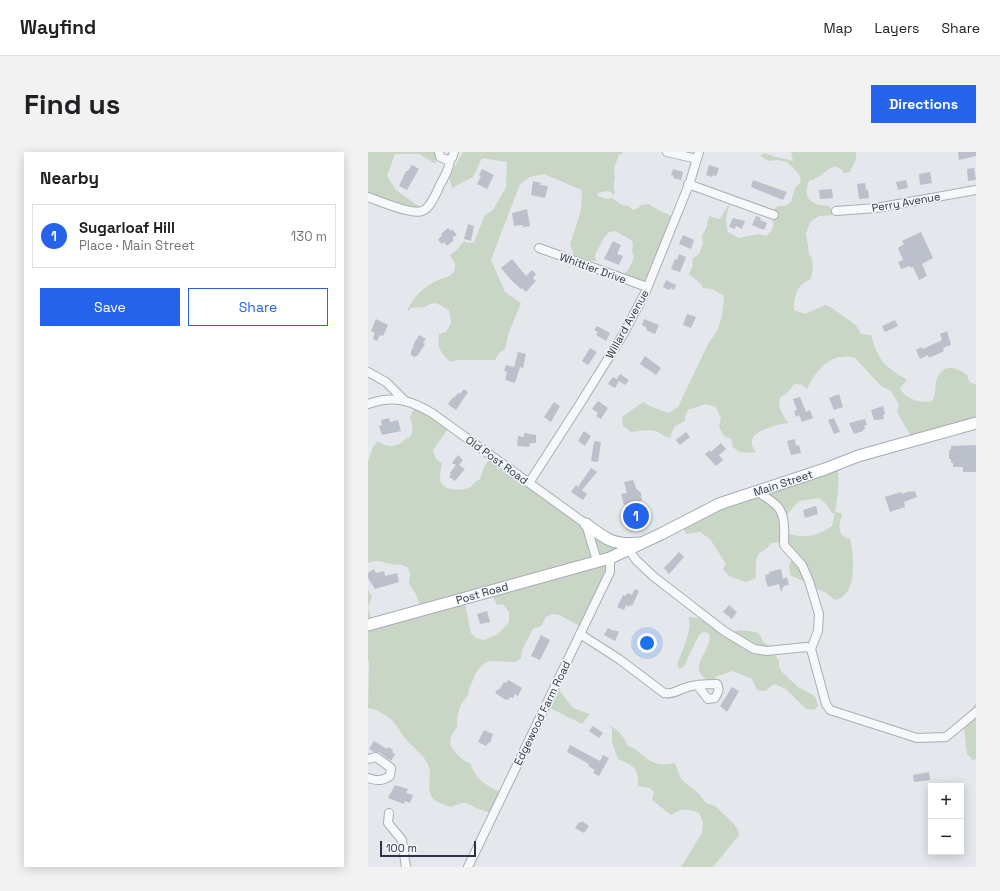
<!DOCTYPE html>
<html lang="en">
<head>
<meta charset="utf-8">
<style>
	:root { --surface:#fff; --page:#f2f2f2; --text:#202124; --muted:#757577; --line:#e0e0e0; --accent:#2563eb }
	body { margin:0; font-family:"Space Grotesk",sans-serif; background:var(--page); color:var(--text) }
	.controls { position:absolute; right:12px; bottom:12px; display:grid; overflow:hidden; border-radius:0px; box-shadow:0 2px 10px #0003 }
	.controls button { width:36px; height:36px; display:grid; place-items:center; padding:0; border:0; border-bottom:1px solid var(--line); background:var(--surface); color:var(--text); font:20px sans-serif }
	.scale { position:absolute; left:12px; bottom:10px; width:96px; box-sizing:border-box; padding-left:4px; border:2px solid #2b3445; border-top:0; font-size:11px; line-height:14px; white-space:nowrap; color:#2b3445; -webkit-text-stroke:3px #f4f6f9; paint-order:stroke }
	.you { position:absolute; left:279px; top:491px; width:14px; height:14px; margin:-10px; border:3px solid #fff; border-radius:50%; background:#1a73e8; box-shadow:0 0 0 6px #1a73e833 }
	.badge { display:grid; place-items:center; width:26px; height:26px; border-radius:50%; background:var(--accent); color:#fff; font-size:13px; font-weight:700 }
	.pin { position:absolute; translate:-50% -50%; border:2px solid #fff; box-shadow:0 1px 4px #0006 }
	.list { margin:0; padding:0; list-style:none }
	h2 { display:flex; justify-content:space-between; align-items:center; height:52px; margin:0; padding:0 16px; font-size:17px }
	h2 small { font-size:13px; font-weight:400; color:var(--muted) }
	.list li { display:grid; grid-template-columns:26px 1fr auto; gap:12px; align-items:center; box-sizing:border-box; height:64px; margin:0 8px 8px; padding:0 8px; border:1px solid var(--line); border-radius:0px }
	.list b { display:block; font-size:15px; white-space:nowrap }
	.list p { margin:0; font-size:13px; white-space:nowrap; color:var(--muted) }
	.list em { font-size:13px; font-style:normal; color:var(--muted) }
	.actions { display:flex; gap:8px; padding:12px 16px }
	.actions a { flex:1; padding:9px 0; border:1px solid var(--accent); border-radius:0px; text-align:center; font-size:14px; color:var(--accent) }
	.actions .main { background:var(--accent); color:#fff }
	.map { position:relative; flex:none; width:608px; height:715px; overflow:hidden; border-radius:0px }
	header { display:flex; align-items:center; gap:24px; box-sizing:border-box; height:56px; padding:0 20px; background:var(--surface); border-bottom:1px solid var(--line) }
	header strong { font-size:19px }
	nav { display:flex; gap:22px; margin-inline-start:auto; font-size:14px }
	.intro { display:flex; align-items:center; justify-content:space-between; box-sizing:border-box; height:96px; padding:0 24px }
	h1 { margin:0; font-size:28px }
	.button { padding:10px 18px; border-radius:0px; background:var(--accent); color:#fff; font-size:14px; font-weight:700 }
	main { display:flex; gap:24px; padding:0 24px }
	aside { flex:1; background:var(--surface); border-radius:0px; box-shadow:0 2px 10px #0003 }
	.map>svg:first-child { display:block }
	.green { fill:#c9d6c5; fill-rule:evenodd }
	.building { fill:#bbc0ca }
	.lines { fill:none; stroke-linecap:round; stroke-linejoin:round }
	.minor-casing { stroke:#a9aeb7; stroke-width:10 }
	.major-casing { stroke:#a3abb8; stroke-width:13 }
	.minor { stroke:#f7f8fa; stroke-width:8 }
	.major { stroke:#fff; stroke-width:11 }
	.labels { text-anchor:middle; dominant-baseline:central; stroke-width:3; stroke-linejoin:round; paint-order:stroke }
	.street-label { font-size:11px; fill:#2b3445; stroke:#f4f6f9 }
</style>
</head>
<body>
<header>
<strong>Wayfind</strong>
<nav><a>Map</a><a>Layers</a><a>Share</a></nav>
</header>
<div class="intro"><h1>Find us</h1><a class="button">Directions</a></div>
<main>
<aside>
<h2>Nearby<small></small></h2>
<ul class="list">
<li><span class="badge">1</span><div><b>Sugarloaf Hill</b><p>Place · Main Street</p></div><em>130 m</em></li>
</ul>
<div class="actions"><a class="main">Save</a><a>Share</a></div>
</aside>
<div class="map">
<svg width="608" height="715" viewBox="0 0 608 715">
	<rect width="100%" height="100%" fill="#e4e7ec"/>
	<path class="green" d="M0 0H67L68 12 51 2H27L19 24 28 38 56 58H47L0 43Z
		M95 0H256L251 3 246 16 247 28 246 29V39L248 40 246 41 245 44 243 40 238 39 230 41 229 44 238 47 244 46 254 53 261 54 265 58 270 56 273 53 280 52 292 59 306 65 279 134 264 128 260 123 256 122 260 118 266 106 264 99 265 92 263 88 247 79 241 80 236 86 227 102 228 109 214 108 209 111 202 93 213 58 214 38 176 22 162 25 152 32 123 108 137 140 153 151 141 180 137 197 131 201 127 208H89L82 210C72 199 69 197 71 182L78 180 83 171 81 158 68 151 62 152 57 155 43 156 39 160C44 145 56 135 70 128 75 126 83 125 86 119 87 117 87 115 87 112L82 103 89 98 96 89 100 91 106 90 117 63 125 58 138 35 139 10 114 6 105 25 84 36 81 24Z
		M423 0H488V7L482 20 476 21C466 7 459 20 450 25 447 27 444 28 441 29 434 48 444 53 461 54L466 60 464 63 451 64 442 70 438 81 441 102 444 107 445 116 443 127C427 134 427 143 426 158L437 162 457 153 462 155 488 173 493 182 503 183C511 211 516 213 539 228L532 236C537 247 553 252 564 249 569 242 566 235 569 227 575 211 589 215 600 224V227L603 231 608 232V271L545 288 529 260 531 253 523 239 513 234 487 206C483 205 479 204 474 205 458 206 445 223 439 237L434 233 427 232C423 235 422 239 418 241 417 243 415 243 413 245 407 252 416 265 420 271 411 272 385 278 384 289 383 293 386 297 388 301L371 300 365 295 363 287 356 284 351 275 353 266 348 255 338 252 320 258 317 264V269L306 275 302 286C297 285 294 282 290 280 282 277 271 279 263 280L255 274 254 265 275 250 284 255 301 261 310 255 341 190C353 178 355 160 356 144L344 137 335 136 333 132 321 122 325 113 324 107 331 102 335 92 334 83 338 77 341 64 352 67 364 47C359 59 356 68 360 80L371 86 390 82 398 84C406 78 406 74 405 65L393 58 406 57 410 54H417L423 50 427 36 433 30 431 22 419 10 410 8 401 9 392 4 396 1C406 5 415 6 425 9Z
		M49 252 82 274 65 298 68 307 74 311C73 316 72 322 72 327 74 340 95 339 103 335L107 330 112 327 116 315 124 303 240 387 271 391 243 411 214 475 191 463 184 462 178 465 173 474 165 477 154 498 153 506 148 510 121 509 115 512 109 519 101 537 100 543 92 554 89 566V575L83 584 82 593C88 601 92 608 102 611 107 627 119 634 134 641L124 661C118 659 112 658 108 656 96 649 96 650 83 655 77 653 68 651 64 645 58 637 64 624 61 615 57 603 44 595 37 586 31 579 28 570 20 565 13 560 8 557 0 556L1 511 0 508V438L4 444 0 456 4 470 53 456 48 442 41 432 42 422 40 416C32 411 30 414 22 412 13 410 9 407 0 411V310L5 295 10 289C20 297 29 295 38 287 40 285 42 285 43 283 46 277 44 271 42 265ZM122 438 129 453 135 452 141 460V470L130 482 116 488 108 486 103 481 96 446Z
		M469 313C472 332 470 341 467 360L473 361 474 363C471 373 468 384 482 387 486 403 490 444 467 448L457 440 443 435 435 429 422 423 421 413 426 404 415 390 403 391C400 396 398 397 393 400 386 405 388 418 388 426L378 430 361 424 355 417 358 412 342 387 332 380 318 382 313 370ZM451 346 458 352 465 362 467 361 464 374C447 386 432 387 413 379L414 368 431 349Z
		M320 465 331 466 347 475 364 480 372 478 388 480 392 483 396 491 403 494C403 500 407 504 411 508V515L415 521 430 535 445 543 448 547 450 554 446 558 438 557 418 537 406 532 397 539 389 538 384 527 365 519 349 524 344 530C312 516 350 495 340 481L335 480 331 483 316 514 311 517 309 512C313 500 326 476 320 465Z
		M188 534 205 556 222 562 214 572 178 554Z
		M608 551V607L605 608 599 602 596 575 605 555Z
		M239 573C250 576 255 584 260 594 272 597 276 608 287 611 294 613 301 612 307 611L313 627 331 642 338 651 347 654 365 671 370 678 371 683 345 715H313L334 681 335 670 331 661C318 656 315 656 303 663L284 648 286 640 282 636 270 634C271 615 266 614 250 607L244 590V576Z"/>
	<path class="building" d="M590 0H608V4L591 8Z
		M44 13 51 17 39 38 31 34 38 19H40Z
		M341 13 351 16 348 24 345 23 344 25 338 23Z
		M606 16 608 28 600 29 599 17Z
		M114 17 126 23 119 37 109 32 113 24 111 23Z
		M305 17 315 20 313 28 305 26 306 24 303 23Z
		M562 20 564 31 552 33 551 22Z
		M385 28 419 40 415 48 383 35Z
		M538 28 540 36 530 38 528 30Z
		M165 29 173 31 172 33 180 34 177 46 163 43Z
		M497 31 498 38H500L501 46 491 47 489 32Z
		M464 37 465 46 452 47 451 38Z
		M159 57 162 74 155 75V73L146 74 144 61Z
		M388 64 393 66 392 68 399 71 396 78 384 73Z
		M365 66 377 69 374 77 368 74 367 77 361 75Z
		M100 72 106 74 103 89 96 87Z
		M80 76 83 79 84 77 89 83 84 86 86 88 79 94 76 90 74 92 70 88 74 83 73 82Z
		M553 80 565 106 554 112 559 124 551 128 545 115 543 116 542 114 533 117 530 110 535 108 530 96 536 92 534 89Z
		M315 83 326 88 323 97 311 92Z
		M245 89 253 93 249 102 255 104 251 113 236 107Z
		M311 102 318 105 312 120 303 117 307 107 309 108Z
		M144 107 158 124 164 118 168 122 165 126 168 129 158 140 154 136 153 137 143 128 133 116Z
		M298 128 308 133 306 138 302 136 301 138 295 135Z
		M319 162 328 165 323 176 315 173Z
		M8 167 20 173 15 184 12 183 9 189 5 187 7 181 3 179Z
		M276 167 291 173 287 182 278 178 279 176 274 173Z
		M527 168 530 174 517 180 514 174Z
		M229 174 242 181 238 189 228 183 230 180 226 178Z
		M579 179 583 193 575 196 576 199 561 206 560 203 552 207 548 198 554 195 555 197 574 188 572 182Z
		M51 183 58 187 55 191 57 192 50 203 46 205 43 203V199L46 194 45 193Z
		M222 196 229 200 220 213 214 209Z
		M150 200 158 202 155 216 152 215 147 231 137 228 139 220 136 219 138 213 146 215Z
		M277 204 293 216 288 223 272 212Z
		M252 222 261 228 257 233 251 229 247 236 240 232 245 225 249 227Z
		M96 237 100 240 88 258 80 252 85 245 86 246 90 241 92 242Z
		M471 242 475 255 466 258 461 246Z
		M432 245 438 260 442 258 445 266 434 270 431 263 428 265 426 259 429 258 425 247Z
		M230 249 240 256 233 267 228 264 230 261 224 257Z
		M186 250 192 254 183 270 176 265Z
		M515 254 517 262 515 263 516 267 506 268 503 258Z
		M21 266 22 270 30 268 33 279 14 283 11 274 14 273 13 268Z
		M466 266 472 280 466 282 460 268Z
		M497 267 499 273 496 274 497 277 495 278V279L486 282 481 271Z
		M216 279 223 284 217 294 210 289Z
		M318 280 322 285 312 293 308 288Z
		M156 281 168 283V291H162L161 295 149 294 150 284 156 285Z
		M427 287 428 294 431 293 433 301 423 303 419 289Z
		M226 289 233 290 230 310 223 309Z
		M353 291 358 297 351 303 355 308 348 314 337 302 342 298 343 300Z
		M608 293V320H595V315H585V311H583V307H581V298H583V294Z
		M90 303 95 308 91 313 97 317 87 329 81 325 83 323 82 321 88 313 84 311Z
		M223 316 229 320 214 338 219 342 215 348 203 340 208 333 210 335Z
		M265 328 269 338H270L273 341 274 349 256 353 253 342 259 341 256 330Z
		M543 339V340L547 339 549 345 536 350 537 355 522 360 517 345 533 340 534 342Z
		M448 354 450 362 437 366 435 358Z
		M311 400 316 405 301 422 296 416Z
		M6 417 8 421 16 419 17 424 29 421 31 430 7 437 0 426V421Z
		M413 417 415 427 419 425 421 433 416 434 413 440 411 432 400 435 397 427 398 426 397 423 401 422V420Z
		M267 437 271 439 264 454 262 453 261 455 258 453 256 458 249 455 255 443 257 444 260 441 264 443Z
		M361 453 369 460 364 467 355 460Z
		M119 459 122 470 112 472 109 462Z
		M240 476 246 479 247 478 251 480 247 489 236 483Z
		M173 483 182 488 172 508 163 504Z
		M140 528 154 536 150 544 147 542 145 546 142 545 141 548 139 547 138 548 127 541 130 537 131 538 136 530 139 531Z
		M364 535 371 539 359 560 352 554Z
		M225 574 235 581 231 586 221 579Z
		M116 578 125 582 122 591 121 590 118 594 110 590Z
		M6 589 19 597 20 595 25 598 24 600 27 602 23 609 11 600H6L1 597Z
		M202 593 232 609 235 603 241 606 231 624 225 621 227 618 220 614 221 612 199 600Z
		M561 620 562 628 546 630 545 623Z
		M27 633 40 637 38 641 45 643 42 651 37 649 36 652 20 646Z
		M214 669 221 674 216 681 207 676 211 670 213 671Z"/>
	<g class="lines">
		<defs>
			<path id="minor" d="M71 0 72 5 79 8 84 6 86 0
				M299 0 329 7
				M320 32 406 63
				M0 45C11 49 44 63 54 59 63 56 68 41 72 33 76 25 82 17 82 7
				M468 59 508 56 608 38
				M171 96 279 135
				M0 220 18 230 37 249
				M0 252C25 243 42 248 64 261L218 372 229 409
				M161 331 210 255 256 181 278 139 322 30 331 0
				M389 339C395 344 405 349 410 355 418 365 416 380 416 393L434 413 441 429 451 462 450 479 443 497
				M261 398 268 408 285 424 356 479 386 497 399 499 438 495 443 497 458 552 462 558 549 586 578 585 608 560
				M212 482 251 507 296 541C306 543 311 537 320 535 329 532 339 532 349 532 352 537 350 541 347 546L340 547 329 533
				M0 607 8 605 23 616 22 624C14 629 10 629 0 626
				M21 661 20 671 34 688 38 715
				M100 715 242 420V406"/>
			<path id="major" d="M218 372C236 386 246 394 270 391
				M0 473 242 406 293 382 351 352 457 317 490 304 608 271"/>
		</defs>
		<use href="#minor" class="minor-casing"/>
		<use href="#major" class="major-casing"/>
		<use href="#minor" class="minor"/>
		<use href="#major" class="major"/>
	</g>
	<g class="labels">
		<g class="street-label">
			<text transform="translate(538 50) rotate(-10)">Perry Avenue</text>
			<text transform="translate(225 116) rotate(20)">Whittier Drive</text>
			<text transform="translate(259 172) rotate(-61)">Willard Avenue</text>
			<text transform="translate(129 308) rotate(36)">Old Post Road</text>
			<text transform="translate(415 331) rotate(-18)">Main Street</text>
			<text transform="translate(114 441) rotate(-16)">Post Road</text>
			<text transform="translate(174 561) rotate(-64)">Edgewood Farm Road</text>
		</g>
	</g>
</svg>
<div class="controls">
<button>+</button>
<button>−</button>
</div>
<div class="scale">100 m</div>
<div class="you"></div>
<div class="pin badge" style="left:268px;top:364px">1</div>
</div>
</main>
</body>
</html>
